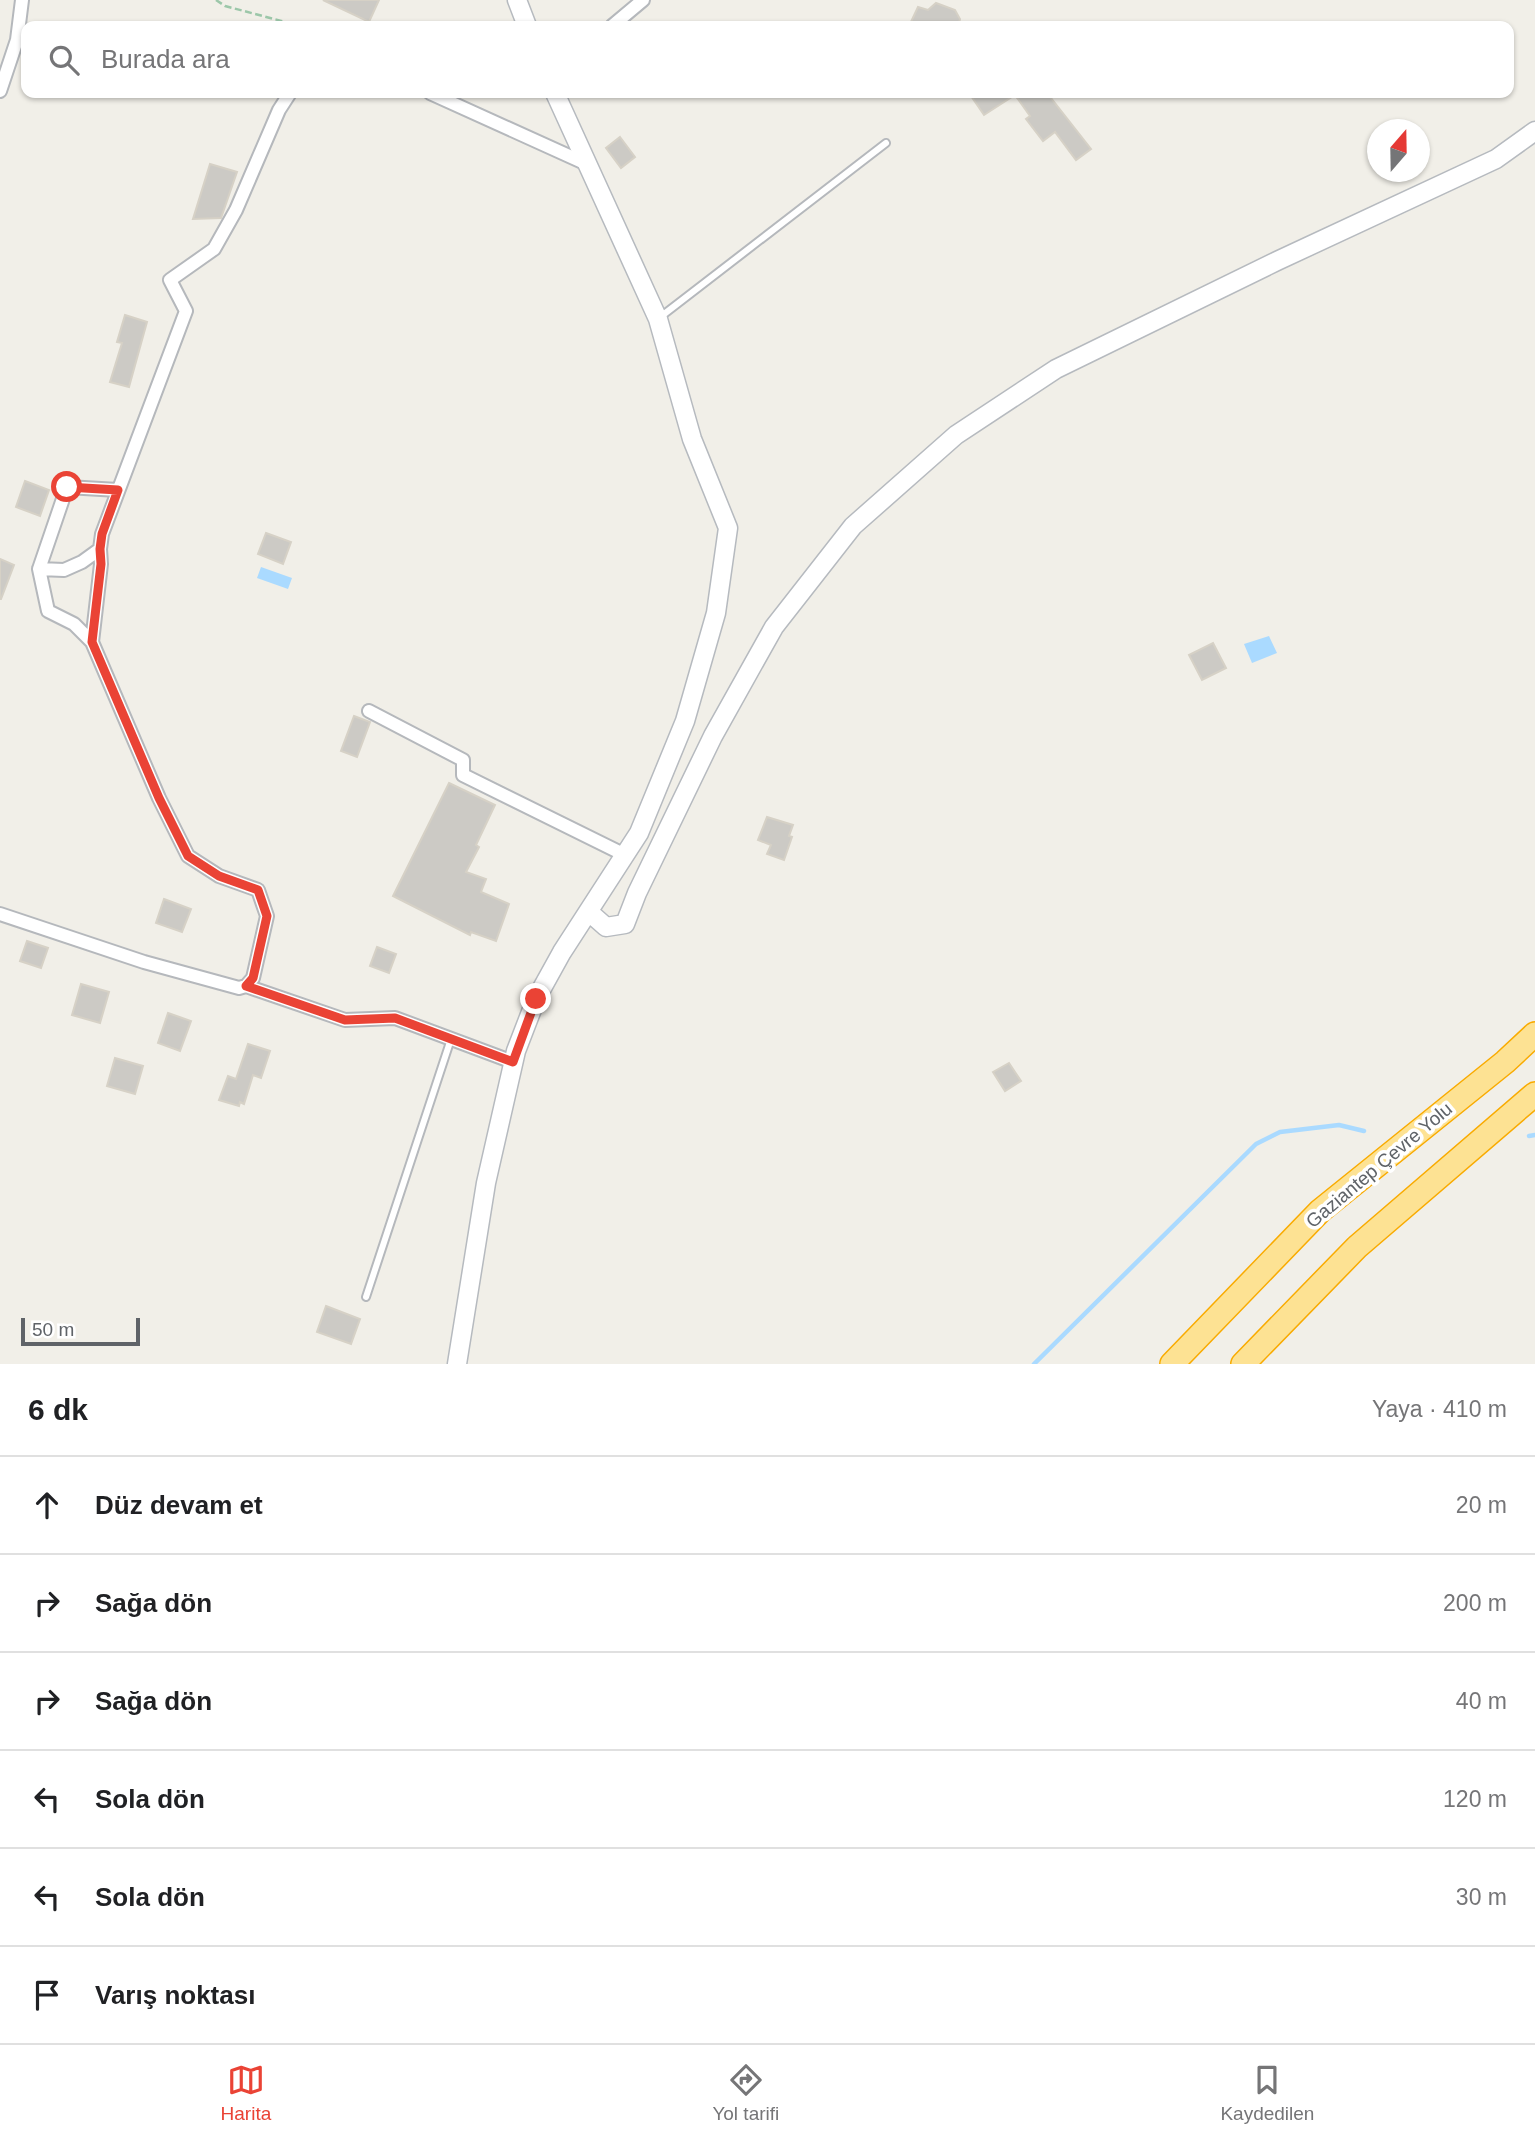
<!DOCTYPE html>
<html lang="tr">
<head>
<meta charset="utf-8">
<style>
	:root { --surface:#fff; --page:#f6f6f6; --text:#202124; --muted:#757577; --line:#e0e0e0; --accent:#ea4335 }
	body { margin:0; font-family:Arial,sans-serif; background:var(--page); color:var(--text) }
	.compass { position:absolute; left:1367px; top:119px; width:63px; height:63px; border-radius:50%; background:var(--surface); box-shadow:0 2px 5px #0004; rotate:20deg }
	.scale { position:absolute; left:21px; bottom:18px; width:119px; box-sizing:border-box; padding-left:7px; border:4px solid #5f6368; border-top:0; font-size:19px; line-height:24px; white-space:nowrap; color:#5f6368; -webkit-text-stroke:5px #fff; paint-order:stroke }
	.stop { position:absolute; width:21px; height:21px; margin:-16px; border:5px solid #ea4335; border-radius:50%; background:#fff }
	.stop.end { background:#ea4335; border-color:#fff; box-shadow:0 2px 7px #0008 }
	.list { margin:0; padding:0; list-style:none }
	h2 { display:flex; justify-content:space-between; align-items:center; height:91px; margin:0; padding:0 28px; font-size:30px }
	h2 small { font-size:23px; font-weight:400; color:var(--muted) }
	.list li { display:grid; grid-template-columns:46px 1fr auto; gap:21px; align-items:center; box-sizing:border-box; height:98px; padding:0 28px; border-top:2px solid var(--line) }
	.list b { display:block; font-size:26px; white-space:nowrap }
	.list em { font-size:23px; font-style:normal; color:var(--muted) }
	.icon { flex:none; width:38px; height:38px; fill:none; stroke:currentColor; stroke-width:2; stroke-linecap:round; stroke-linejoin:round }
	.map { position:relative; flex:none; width:1535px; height:1364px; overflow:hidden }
	.search { position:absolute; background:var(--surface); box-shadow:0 2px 5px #0004; left:21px; right:21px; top:21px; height:77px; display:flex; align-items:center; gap:18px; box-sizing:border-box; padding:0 24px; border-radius:14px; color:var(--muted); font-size:26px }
	.sheet { height:679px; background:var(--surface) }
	nav { display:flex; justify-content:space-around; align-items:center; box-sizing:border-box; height:98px; border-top:2px solid var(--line); background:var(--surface); font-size:19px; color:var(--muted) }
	nav a { display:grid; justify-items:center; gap:4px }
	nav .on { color:var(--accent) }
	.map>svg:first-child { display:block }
	.water { fill:#aadaff }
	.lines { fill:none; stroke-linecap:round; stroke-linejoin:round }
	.stream { stroke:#aadaff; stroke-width:4.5 }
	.building { fill:#cccac5; stroke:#d6d1c6; stroke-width:2 }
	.lane-casing { stroke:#b5b8bc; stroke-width:10 }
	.street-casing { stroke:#b5b8bc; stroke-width:16 }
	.secondary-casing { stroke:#b6babf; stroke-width:21 }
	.highway-casing { stroke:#f9ab00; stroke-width:26 }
	.path { stroke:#9cc7a9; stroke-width:2.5; stroke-dasharray:7 3.5; stroke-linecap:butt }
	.lane { stroke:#fff; stroke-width:6 }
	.street { stroke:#fff; stroke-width:12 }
	.secondary { stroke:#fff; stroke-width:18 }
	.highway { stroke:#fde293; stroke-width:23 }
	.route { stroke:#ea4335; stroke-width:9 }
	.labels { text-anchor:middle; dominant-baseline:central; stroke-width:7; stroke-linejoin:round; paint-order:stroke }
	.street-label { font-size:19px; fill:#5f6368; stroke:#fff }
</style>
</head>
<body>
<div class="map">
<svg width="1535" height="1364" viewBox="0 0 1535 1364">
	<rect width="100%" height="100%" fill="#f1efe8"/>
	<path class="water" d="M261 567 292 578 288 589 257 578Z
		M1269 636 1277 653 1252 663 1244 644Z"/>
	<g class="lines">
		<path class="stream" d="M1529 1136 1535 1135
			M1034 1364 1256 1144 1280 1132 1339 1125 1364 1131"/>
	</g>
	<path class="building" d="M323 0H379L369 22Z
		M936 3 955 10 960 19 958 26H909L918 7 928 10Z
		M969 93H1047L1091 149 1076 160 1055 132 1043 141 1026 119 1030 116 1015 95 984 115Z
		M620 137 635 157 621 168 606 148Z
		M210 164 237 172 221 218 193 219Z
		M125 315 147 322 129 387 110 382 122 343 117 342Z
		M25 481 49 490 40 516 16 507Z
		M266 533 291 542 283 564 258 554Z
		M0 559 14 565 1 599H0Z
		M1213 643 1226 668 1202 680 1189 655Z
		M354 716 370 722 357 757 341 751Z
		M449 783 495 805 476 845 479 847 466 872 486 879 481 892 509 904 496 941 471 932 470 935 393 896Z
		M767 817 793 825 789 836 792 837 784 860 767 854 771 845 758 840Z
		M164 899 191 909 182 932 156 923Z
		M27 941 48 948 41 968 20 961Z
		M377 947 396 954 389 973 370 966Z
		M81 984 109 992 100 1023 72 1015Z
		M168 1013 191 1021 180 1051 158 1043Z
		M248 1044 270 1051 261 1078 253 1075 244 1104 240 1102 239 1106 219 1100 228 1076 236 1079Z
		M115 1058 143 1066 135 1094 107 1086Z
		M1009 1063 1021 1081 1005 1091 993 1072Z
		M326 1306 360 1319 351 1344 317 1332Z"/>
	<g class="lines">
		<defs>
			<path id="lane" d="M659 318 886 143
				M366 1297 451 1039"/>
			<path id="street" d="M612 26 643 0
				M0 91 17 40 22 0
				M430 93 589 165
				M118 490 67 487 39 569 48 611 74 624 92 642 101 564 100 549 102 534 186 311 170 280 214 249 236 210 279 110 290 93
				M39 569 64 570 82 562 100 549
				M92 642 159 798 188 856 219 876 258 890 267 916 253 978 246 986
				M369 711 463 760V775L625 855
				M0 914 144 962 239 988 246 986 345 1020 395 1018 513 1062"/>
			<path id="secondary" d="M517 0 527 26
				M589 912 606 927 625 924 637 893 713 736 774 627 853 526 956 435 1056 369 1277 261 1496 159 1535 131
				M457 1364 486 1183 516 1051 536 999 562 952 639 833 685 721 716 613 728 528 692 439 658 319 555 93"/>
			<path id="highway" d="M1172 1364 1320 1211 1505 1062 1535 1034
				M1243 1364 1357 1247 1535 1094"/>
		</defs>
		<use href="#lane" class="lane-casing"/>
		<use href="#street" class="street-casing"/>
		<use href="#secondary" class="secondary-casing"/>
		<use href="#highway" class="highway-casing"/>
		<path class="path" d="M216 0 225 6 289 23 294 26"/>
		<use href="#lane" class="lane"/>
		<use href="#street" class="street"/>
		<use href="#secondary" class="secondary"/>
		<use href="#highway" class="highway"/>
	</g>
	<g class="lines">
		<path class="route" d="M67 487 118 490 102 534 100 549 101 564 92 642 159 798 188 856 219 876 258 890 267 916 253 978 246 986 345 1020 395 1018 513 1062 536 999"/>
	</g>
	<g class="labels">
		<g class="street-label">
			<text transform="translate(1379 1165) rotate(-40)">Gaziantep Çevre Yolu</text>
		</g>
	</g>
</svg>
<svg class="compass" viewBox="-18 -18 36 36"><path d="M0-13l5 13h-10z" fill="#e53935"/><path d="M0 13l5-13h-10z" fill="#757577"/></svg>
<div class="scale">50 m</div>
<div class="stop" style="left:67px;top:487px"></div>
<div class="stop end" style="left:536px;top:999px"></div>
<div class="search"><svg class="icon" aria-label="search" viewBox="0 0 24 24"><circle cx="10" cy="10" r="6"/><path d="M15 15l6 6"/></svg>Burada ara</div>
</div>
<section class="sheet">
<h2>6 dk<small>Yaya · 410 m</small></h2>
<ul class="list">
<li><svg class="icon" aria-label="ahead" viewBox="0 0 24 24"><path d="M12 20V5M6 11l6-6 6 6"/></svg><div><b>Düz devam et</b></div><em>20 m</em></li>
<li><svg class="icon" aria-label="right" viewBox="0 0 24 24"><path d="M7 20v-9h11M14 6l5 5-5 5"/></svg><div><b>Sağa dön</b></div><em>200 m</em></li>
<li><svg class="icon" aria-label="right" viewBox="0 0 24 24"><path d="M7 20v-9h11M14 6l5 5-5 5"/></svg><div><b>Sağa dön</b></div><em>40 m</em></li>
<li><svg class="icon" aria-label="left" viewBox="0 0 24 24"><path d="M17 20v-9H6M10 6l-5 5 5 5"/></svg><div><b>Sola dön</b></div><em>120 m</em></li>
<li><svg class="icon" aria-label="left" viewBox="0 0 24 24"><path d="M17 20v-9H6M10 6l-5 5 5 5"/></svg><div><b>Sola dön</b></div><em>30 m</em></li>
<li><svg class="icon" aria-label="arrive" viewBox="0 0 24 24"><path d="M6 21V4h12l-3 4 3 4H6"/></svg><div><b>Varış noktası</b></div></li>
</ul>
</section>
<nav>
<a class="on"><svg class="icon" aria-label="map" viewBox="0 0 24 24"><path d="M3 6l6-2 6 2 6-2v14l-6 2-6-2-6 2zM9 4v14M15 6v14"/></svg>Harita</a>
<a><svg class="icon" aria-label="directions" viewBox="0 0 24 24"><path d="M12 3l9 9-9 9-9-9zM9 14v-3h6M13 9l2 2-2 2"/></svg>Yol tarifi</a>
<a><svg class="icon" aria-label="saved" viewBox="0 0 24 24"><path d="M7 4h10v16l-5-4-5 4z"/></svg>Kaydedilen</a>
</nav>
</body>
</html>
